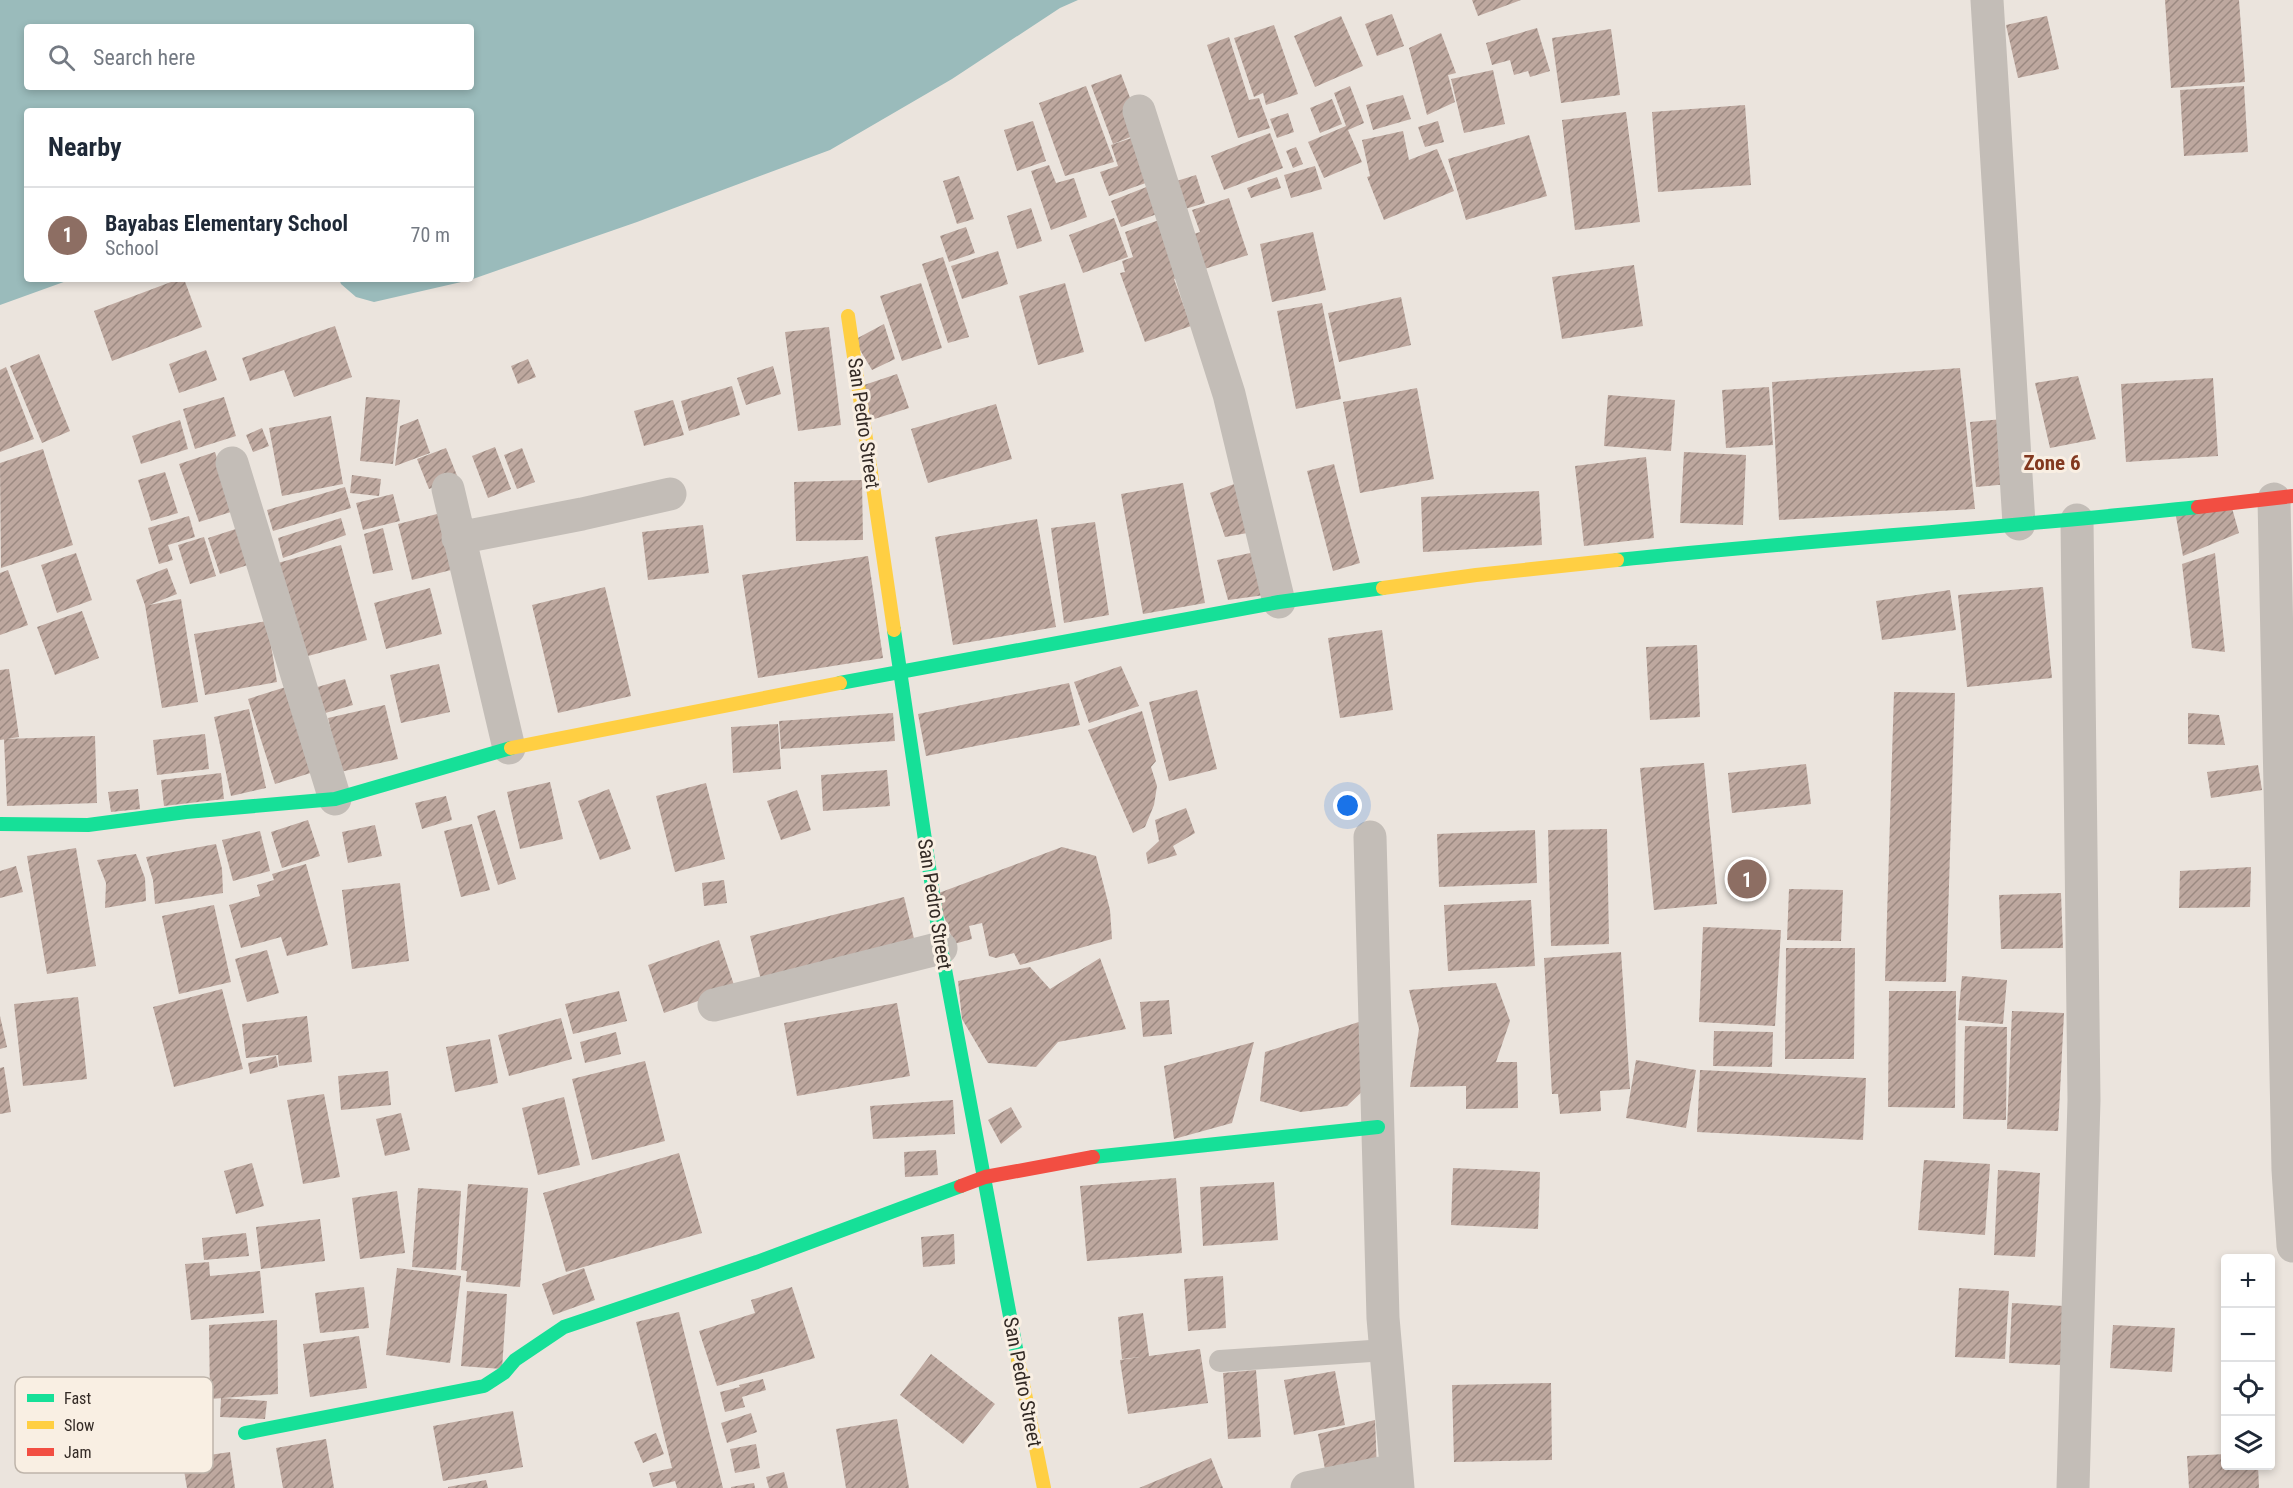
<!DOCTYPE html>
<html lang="en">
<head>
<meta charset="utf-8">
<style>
	:root { --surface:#fff; --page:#f6f6f7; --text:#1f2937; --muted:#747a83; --line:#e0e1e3; --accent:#d93025 }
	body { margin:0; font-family:"Roboto Condensed",sans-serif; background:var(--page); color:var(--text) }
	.controls { position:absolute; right:18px; bottom:18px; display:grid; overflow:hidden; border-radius:6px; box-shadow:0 3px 9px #0003 }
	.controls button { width:54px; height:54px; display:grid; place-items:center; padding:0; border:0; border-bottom:2px solid var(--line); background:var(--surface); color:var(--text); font:30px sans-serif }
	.you { position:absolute; left:1348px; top:806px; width:21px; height:21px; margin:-15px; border:4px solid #fff; border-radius:50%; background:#1a73e8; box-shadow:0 0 0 9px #1a73e833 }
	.badge { display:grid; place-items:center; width:39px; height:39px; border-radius:50%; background:var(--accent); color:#fff; font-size:20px; font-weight:700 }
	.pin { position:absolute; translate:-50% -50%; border:3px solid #fff; box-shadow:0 2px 6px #0006 }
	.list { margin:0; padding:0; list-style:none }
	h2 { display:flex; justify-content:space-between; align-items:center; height:78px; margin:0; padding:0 24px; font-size:26px }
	h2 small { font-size:20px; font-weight:400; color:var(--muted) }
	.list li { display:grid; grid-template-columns:39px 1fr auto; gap:18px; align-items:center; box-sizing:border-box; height:96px; padding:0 24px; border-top:2px solid var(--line) }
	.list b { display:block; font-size:22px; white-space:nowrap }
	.list p { margin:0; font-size:20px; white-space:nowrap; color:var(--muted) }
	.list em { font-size:20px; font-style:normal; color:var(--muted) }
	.icon { flex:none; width:33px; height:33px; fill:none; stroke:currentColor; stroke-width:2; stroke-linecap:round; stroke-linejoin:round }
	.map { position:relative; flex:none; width:2293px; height:1488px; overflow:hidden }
	.search { position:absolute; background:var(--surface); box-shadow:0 3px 9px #0003; left:24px; top:24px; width:450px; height:66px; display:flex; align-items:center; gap:15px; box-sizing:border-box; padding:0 21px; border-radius:6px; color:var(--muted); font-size:22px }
	.panel { position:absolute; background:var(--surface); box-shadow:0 3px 9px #0003; left:24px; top:108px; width:450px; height:174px; border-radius:6px }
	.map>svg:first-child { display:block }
	.water { fill:#9abbbb; fill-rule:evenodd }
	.building { fill:url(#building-hatch) }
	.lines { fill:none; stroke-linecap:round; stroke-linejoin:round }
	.lane { stroke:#c3bdb7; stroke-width:22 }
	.street { stroke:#c3bdb7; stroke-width:33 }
	.fast { stroke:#16e098; stroke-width:14 }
	.slow { stroke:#ffcf43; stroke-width:14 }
	.jam { stroke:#f24e42; stroke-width:14 }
	.labels { text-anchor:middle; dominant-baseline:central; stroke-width:6; stroke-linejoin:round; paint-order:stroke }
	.street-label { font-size:20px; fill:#332a25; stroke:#f9efe3 }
	.neighbourhood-label { font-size:21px; font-weight:bold; fill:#82381f; stroke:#f9efe3 }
	.key { fill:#f9efe3; stroke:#beb4aa; stroke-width:1.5 }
	.key-label { font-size:16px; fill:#332a25 }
</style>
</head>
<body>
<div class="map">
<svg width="2293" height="1488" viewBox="0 0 2293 1488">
	<defs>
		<pattern id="building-hatch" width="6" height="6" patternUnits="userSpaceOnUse" patternTransform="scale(1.5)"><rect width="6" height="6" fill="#bea89f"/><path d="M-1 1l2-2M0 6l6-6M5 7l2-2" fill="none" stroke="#9b8981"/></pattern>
	</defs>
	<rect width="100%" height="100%" fill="#ebe4dd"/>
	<path class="water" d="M0 0H1078L1060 8 952 79 830 150 637 222 470 280 374 302 356 297 341 284 339 279H471V111H27V279H72L0 305ZM27 27H471V87H27Z"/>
	<path class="building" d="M1472 0H1521L1478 16Z
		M2165 0H2239L2245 82 2171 88Z
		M1392 14 1404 46 1377 56 1365 24Z
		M1341 16 1363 66 1315 87 1294 36Z
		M2047 16 2059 69 2018 78 2006 25Z
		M1274 25 1298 94 1266 105 1263 93 1254 97 1234 38Z
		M1537 28 1550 71 1530 77 1528 71 1514 75 1510 60 1492 65 1486 43Z
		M1611 29 1620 95 1561 103 1552 38Z
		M1441 33 1456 73 1448 75 1455 102 1427 115 1409 48Z
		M1229 37 1249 100 1259 98 1270 128 1238 138 1207 45Z
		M1493 70 1505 124 1464 133 1451 79Z
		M1121 74 1143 132 1113 144 1091 85Z
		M1086 86 1114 162 1065 176 1039 103Z
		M1350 86 1364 123 1348 130 1362 162 1324 178 1308 142 1346 126 1334 93Z
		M2244 86 2248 152 2184 156 2180 90Z
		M1403 95 1411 119 1373 130 1366 105Z
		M1332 99 1342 124 1320 133 1310 108Z
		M1745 105 1751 185 1658 192 1652 112Z
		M1626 112 1640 222 1575 230 1562 120Z
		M1288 113 1294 132 1277 138 1270 119Z
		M1033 121 1046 161 1017 171 1004 130Z
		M1438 121 1444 142 1425 147 1418 127Z
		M1403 131 1409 160 1437 149 1454 191 1384 220 1367 177 1370 176 1362 140Z
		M1270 133 1283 168 1224 190 1211 156Z
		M1143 134 1157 179 1109 196 1100 172 1118 166 1111 145Z
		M1529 135 1547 196 1466 220 1448 159Z
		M1296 147 1303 164 1293 168 1286 151Z
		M1049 165 1056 183 1074 178 1087 217 1051 230 1031 171Z
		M1315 166 1322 189 1291 198 1284 175Z
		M1196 175 1205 203 1175 212 1167 184Z
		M959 176 974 219 957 224 943 181Z
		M1277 177 1281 188 1251 198 1247 188Z
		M1149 186 1160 213 1121 227 1111 201Z
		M1229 198 1248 255 1192 273 1181 238 1200 232 1192 210Z
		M1031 208 1042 241 1017 249 1007 216Z
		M1114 218 1128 257 1083 273 1069 235Z
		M1165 218 1185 275 1174 279 1191 326 1145 342 1120 273 1125 272 1122 261 1133 257 1125 232Z
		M966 227 975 253 949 262 940 236Z
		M1313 232 1326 290 1272 302 1260 244Z
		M998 251 1008 284 962 299 951 266Z
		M943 257 969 337 948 343 922 264Z
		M1634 265 1643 326 1562 339 1552 277Z
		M179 279H184L202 327 112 361 94 311Z
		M921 283 942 348 902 361 880 296Z
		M1065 283 1084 352 1038 365 1019 296Z
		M1401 297 1411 345 1339 362 1328 313Z
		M1322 303 1341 399 1296 409 1277 311Z
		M884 324 895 359 872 370 854 340Z
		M335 326 352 377 294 397 284 370 250 381 242 358Z
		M829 327 841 425 798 431 785 332Z
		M206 350 217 380 179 393 169 364Z
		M39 354 70 431 42 443 10 366Z
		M528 359 536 377 518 384 511 366Z
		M773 366 781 394 746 405 737 378Z
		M6 367 34 439 0 452V370Z
		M1960 368 1975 509 1779 520 1772 382Z
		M897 374 909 408 865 422 861 386Z
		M2078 376 2096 439 2050 448 2035 383Z
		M2213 378 2218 456 2126 462 2121 384Z
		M732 386 740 415 689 431 681 401Z
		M1769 387 1773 445 1726 448 1722 390Z
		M1417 388 1434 479 1360 493 1343 402Z
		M1608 395 1675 400 1671 451 1604 446Z
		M224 397 236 436 195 449 183 409Z
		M366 397 400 400 393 464 360 461Z
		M673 400 684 435 644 446 634 411Z
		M996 404 1012 459 928 483 911 429Z
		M331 416 343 484 282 496 269 428Z
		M418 419 430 453 395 466 400 426Z
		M2003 419 2009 484 1976 487 1970 422Z
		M180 420 188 449 141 464 132 436Z
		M262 428 269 446 253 452 246 435Z
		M495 447 511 489 488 498 472 456Z
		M446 448 458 478 429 489 417 459Z
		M522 448 535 482 517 489 504 455Z
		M43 449 73 545 1 568 0 463Z
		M215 452 234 511 199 522 179 464Z
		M1684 452 1746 455 1743 525 1680 523Z
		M1646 457 1654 538 1584 546 1575 466Z
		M1334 464 1360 563 1333 571 1307 471Z
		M165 472 178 513 151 521 138 480Z
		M352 475 381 479 379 496 350 493Z
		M862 480 863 540 796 541 794 482Z
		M1245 480 1253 532 1225 537 1210 493Z
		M1183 483 1205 603 1143 614 1121 494Z
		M345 487 351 508 273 531 267 510Z
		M1539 491 1542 545 1423 552 1421 497Z
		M393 494 400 521 363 530 356 503Z
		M2232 508 2239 533 2183 556 2175 511Z
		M441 513 455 569 412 580 398 524Z
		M189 516 195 537 168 545 173 560 159 564 148 528Z
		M341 518 346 535 283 558 278 538Z
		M1037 519 1056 627 953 645 935 537Z
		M1095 522 1109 615 1064 623 1051 528Z
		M703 525 709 573 648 580 642 532Z
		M242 527 254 563 220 574 208 538Z
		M383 528 393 570 373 574 364 534Z
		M204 537 216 576 190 584 178 545Z
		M341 545 367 640 297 659 271 565Z
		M1260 551 1265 595 1228 600 1217 560Z
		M76 553 92 600 57 613 41 565Z
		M2215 553 2225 652 2192 648 2182 564Z
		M868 556 883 658 758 678 742 575Z
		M167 568 177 594 149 605 181 599 198 702 162 708 145 605 136 580Z
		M8 570 28 625 0 635V573Z
		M605 587 631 696 558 713 532 605Z
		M2043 587 2052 678 1967 687 1958 595Z
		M430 588 442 634 386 649 374 603Z
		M1950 590 1956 630 1882 640 1876 601Z
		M82 611 99 658 55 675 37 627Z
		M267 621 277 682 205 695 194 634Z
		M1382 630 1393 710 1340 718 1328 638Z
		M1697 645 1700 717 1650 720 1646 647Z
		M439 664 450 712 401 723 390 675Z
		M1121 666 1139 706 1089 723 1074 682Z
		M9 669 19 737 0 740V670Z
		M345 679 353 705 322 714 314 688Z
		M1069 683 1080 725 926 756 918 714Z
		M289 686 317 771 275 784 248 699Z
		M1197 690 1217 769 1169 781 1149 702Z
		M1894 692 1955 693 1946 982 1885 981Z
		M385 705 398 759 340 772 328 718Z
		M249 709 266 788 231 796 214 717Z
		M1142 711 1156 761 1151 767 1157 786 1154 805 1145 827 1133 833 1088 730Z
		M893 713 895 741 781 749 779 721Z
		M2188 713 2219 715 2225 745 2188 744Z
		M778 724 781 769 733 773 731 727Z
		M205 734 209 769 157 775 153 740Z
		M95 736 97 803 7 806 4 739Z
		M1704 763 1717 904 1654 910 1640 768Z
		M1806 764 1811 804 1732 813 1728 773Z
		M2258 765 2262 790 2211 798 2207 772Z
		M887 770 890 806 823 811 821 775Z
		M221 773 224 799 164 806 161 780Z
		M550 782 563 839 520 849 507 792Z
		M706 783 725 859 675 872 656 796Z
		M138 789 140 809 111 812 108 792Z
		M609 789 631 849 600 860 578 801Z
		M797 790 811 830 781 840 767 801Z
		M446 796 452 820 422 829 415 803Z
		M1186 808 1195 833 1173 846 1177 855 1148 864 1146 853 1159 841 1155 820Z
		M495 810 516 879 498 885 477 816Z
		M308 820 320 856 282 868 271 832Z
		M472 824 490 890 461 897 444 831Z
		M375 825 382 856 348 863 342 832Z
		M1607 829 1609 944 1551 946 1548 830Z
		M1535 830 1537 883 1439 887 1437 834Z
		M260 831 270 871 233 881 222 840Z
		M216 844 222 869 223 893 155 904 153 880 146 857Z
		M1062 847 1096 856 1110 910 1112 939 1020 965 1014 953 996 958 989 956 982 923 969 926 972 939 954 944 936 894Z
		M76 848 96 966 47 974 27 856Z
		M136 854 145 878 146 901 105 908 106 883 97 860Z
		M306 864 328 945 287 956 281 937 241 948 229 905 260 896 257 885 274 880 272 874Z
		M16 866 23 892 0 898V871Z
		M2251 867 2250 907 2179 908 2180 871Z
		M724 880 727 903 704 906 702 883Z
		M400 883 409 961 352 969 342 890Z
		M1789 889 1843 890 1841 941 1787 940Z
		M2061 893 2063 948 2001 949 1999 895Z
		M904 897 916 947 762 984 750 936Z
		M1531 900 1535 966 1448 971 1444 905Z
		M214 905 231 982 179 994 162 916Z
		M1703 927 1781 930 1775 1026 1699 1022Z
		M719 940 735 988 664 1013 648 965Z
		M1786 948H1855L1854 1059H1785Z
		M267 950 279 993 247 1002 235 959Z
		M1621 952 1630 1089 1600 1091 1601 1111 1560 1114 1558 1094H1552L1544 958Z
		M1100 958 1126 1029 1058 1042 1036 1067 988 1063 962 1019 958 981 1030 967 1050 989Z
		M1962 976 2007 980 2003 1024 1958 1020Z
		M1496 983 1510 1021 1496 1062H1517L1518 1108 1466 1109V1086L1410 1087 1419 1029 1409 990Z
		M222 989 243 1069 174 1087 153 1007Z
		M619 991 627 1021 573 1034 565 1004Z
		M1889 991H1956L1955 1108 1888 1107Z
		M78 997 87 1079 23 1086 14 1004Z
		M1169 1000 1172 1034 1143 1037 1140 1002Z
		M897 1003 910 1076 797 1096 784 1023Z
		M2012 1011 2064 1013 2058 1131 2007 1129Z
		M0 1016 7 1047 0 1049Z
		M307 1016 312 1062 279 1066 278 1055 246 1058 242 1024Z
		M561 1018 572 1059 509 1076 498 1035Z
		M1362 1021 1368 1086 1347 1106 1301 1112 1260 1101 1265 1052Z
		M1965 1026 2007 1027 2006 1120 1963 1119Z
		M1714 1031 1773 1032 1772 1067 1713 1066Z
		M616 1032 621 1054 585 1063 580 1042Z
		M490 1039 498 1083 455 1092 446 1047Z
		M1254 1042 1232 1123 1174 1139 1164 1066Z
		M276 1056 278 1067 250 1074 248 1063Z
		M1636 1060 1696 1070 1686 1128 1626 1118Z
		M645 1061 665 1141 592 1160 572 1079Z
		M4 1067 11 1112 0 1114V1068Z
		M1700 1070 1866 1078 1863 1140 1697 1132Z
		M388 1071 391 1105 341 1110 338 1076Z
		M324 1094 340 1177 303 1184 287 1100Z
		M564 1097 580 1165 538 1175 522 1108Z
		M953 1100 955 1134 873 1139 870 1106Z
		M1011 1107 1022 1127 1001 1144 988 1120Z
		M401 1113 410 1150 385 1156 376 1119Z
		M936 1150 938 1175 905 1177 904 1152Z
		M679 1153 702 1233 566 1272 543 1193Z
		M1924 1160 1990 1164 1985 1235 1918 1230Z
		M252 1163 264 1206 236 1214 224 1171Z
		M1453 1168 1540 1172 1538 1229 1451 1225Z
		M1998 1170 2040 1173 2035 1257 1994 1255Z
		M1176 1178 1182 1253 1087 1261 1080 1186Z
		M1274 1182 1278 1240 1203 1246 1200 1187Z
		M468 1184 528 1188 520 1287 466 1282 467 1271 461 1270Z
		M418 1188 461 1191 456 1270 412 1267Z
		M397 1191 405 1253 360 1259 352 1198Z
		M320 1219 325 1261 261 1269 256 1227Z
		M246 1233 249 1256 204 1260 202 1238Z
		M954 1234 955 1264 923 1267 921 1237Z
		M209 1262 210 1276 260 1271 264 1313 191 1320 185 1264Z
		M397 1268 461 1276 450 1363 386 1355Z
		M584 1268 595 1300 553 1315 542 1284Z
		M1223 1276 1226 1328 1188 1331 1184 1279Z
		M364 1287 369 1328 320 1333 315 1293Z
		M792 1287 815 1358 717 1386 699 1331 755 1313 751 1300Z
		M1959 1288 2009 1291 2005 1359 1955 1357Z
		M467 1291 507 1294 502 1369 461 1366Z
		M2012 1303 2064 1306 2061 1365 2009 1363Z
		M679 1312 723 1488H677L675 1481 653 1487 649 1473 672 1468 636 1322Z
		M1143 1313 1149 1356 1200 1349 1208 1403 1128 1414 1120 1360 1140 1357 1122 1359 1118 1317Z
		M277 1320 278 1394 210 1399 209 1325Z
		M2113 1325 2175 1328 2172 1372 2110 1368Z
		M359 1336 367 1388 310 1397 303 1344Z
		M931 1354 995 1404 963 1444 900 1395Z
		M1256 1370 1261 1437 1228 1439 1223 1373Z
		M1335 1371 1345 1425 1294 1435 1284 1380Z
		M763 1379 766 1390 742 1397 745 1407 725 1412 720 1392 740 1387 739 1385Z
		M1551 1383 1552 1460 1454 1462 1452 1385Z
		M221 1398 267 1401 265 1419 220 1417Z
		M513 1411 523 1467 443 1481 433 1426Z
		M751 1413 757 1432 727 1443 721 1423Z
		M897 1419 909 1488H846L836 1429Z
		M1375 1420 1377 1470 1327 1479 1318 1434Z
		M656 1433 664 1454 643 1463 634 1442Z
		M326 1439 334 1488H283L276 1448Z
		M756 1444 760 1468 735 1473 730 1449Z
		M230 1452 235 1488H187L182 1459Z
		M2226 1454V1466H2258L2259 1488H2189L2187 1456Z
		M1211 1458 1223 1488H1139Z
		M784 1472 788 1488H769L766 1477Z
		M486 1480 488 1488H448V1487Z
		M754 1483 755 1488H731V1487Z"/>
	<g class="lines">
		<path class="lane" d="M1220 1361 1386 1350"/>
		<path class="street" d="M1987 0 2019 524
			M1139 111 1229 394 1279 602
			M232 463 335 799
			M448 489 509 748
			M2274 499 2288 1170 2293 1246
			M458 538 582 514 670 494
			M1370 837 1383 1318 1398 1488
			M714 1005 941 948
			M1307 1488 1396 1470
			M2073 1488 2084 1100 2077 520"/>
		<path class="fast" d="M1617 560C1810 540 2005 528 2198 507
			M894 630 941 948 1018 1359
			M840 683 1279 602 1383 588
			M0 824 88 825 186 812 335 799 511 748
			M1093 1157 1378 1127
			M245 1433 484 1386 504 1373 515 1360 564 1327 757 1262 961 1186"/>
		<path class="slow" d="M848 316 894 630
			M1383 588 1476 575 1617 560
			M511 748 840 683
			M1018 1359 1044 1488"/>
		<path class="jam" d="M2198 507 2293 496
			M961 1186 985 1177 1093 1157"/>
	</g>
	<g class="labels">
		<g class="street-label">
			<text transform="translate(864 423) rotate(82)">San Pedro Street</text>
			<text transform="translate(935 904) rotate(81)">San Pedro Street</text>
			<text transform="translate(1023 1382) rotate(79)">San Pedro Street</text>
		</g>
		<g class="neighbourhood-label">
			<text x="2052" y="463">Zone 6</text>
		</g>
	</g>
	<rect x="15" y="1377" width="198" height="96" rx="9" class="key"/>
	<rect x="27" y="1394" width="27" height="8" fill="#16e098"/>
	<rect x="27" y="1421" width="27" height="8" fill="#ffcf43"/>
	<rect x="27" y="1448" width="27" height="8" fill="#f24e42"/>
	<g class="key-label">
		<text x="64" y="1404">Fast</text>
		<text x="64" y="1431">Slow</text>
		<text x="64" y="1458">Jam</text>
	</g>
</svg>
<div class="controls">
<button>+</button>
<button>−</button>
<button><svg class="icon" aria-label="locate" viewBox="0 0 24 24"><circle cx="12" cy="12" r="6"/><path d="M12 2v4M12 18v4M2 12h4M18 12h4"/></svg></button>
<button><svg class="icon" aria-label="layers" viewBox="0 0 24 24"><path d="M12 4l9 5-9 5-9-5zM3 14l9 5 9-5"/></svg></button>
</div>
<div class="you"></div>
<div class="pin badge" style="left:1747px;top:879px;background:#8d6e63">1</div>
<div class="search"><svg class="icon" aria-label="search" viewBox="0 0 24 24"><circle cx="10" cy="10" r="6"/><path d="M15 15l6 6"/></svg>Search here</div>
<section class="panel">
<h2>Nearby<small></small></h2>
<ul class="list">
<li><span class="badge" style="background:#8d6e63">1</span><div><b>Bayabas Elementary School</b><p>School</p></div><em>70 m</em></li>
</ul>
</section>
</div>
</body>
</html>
